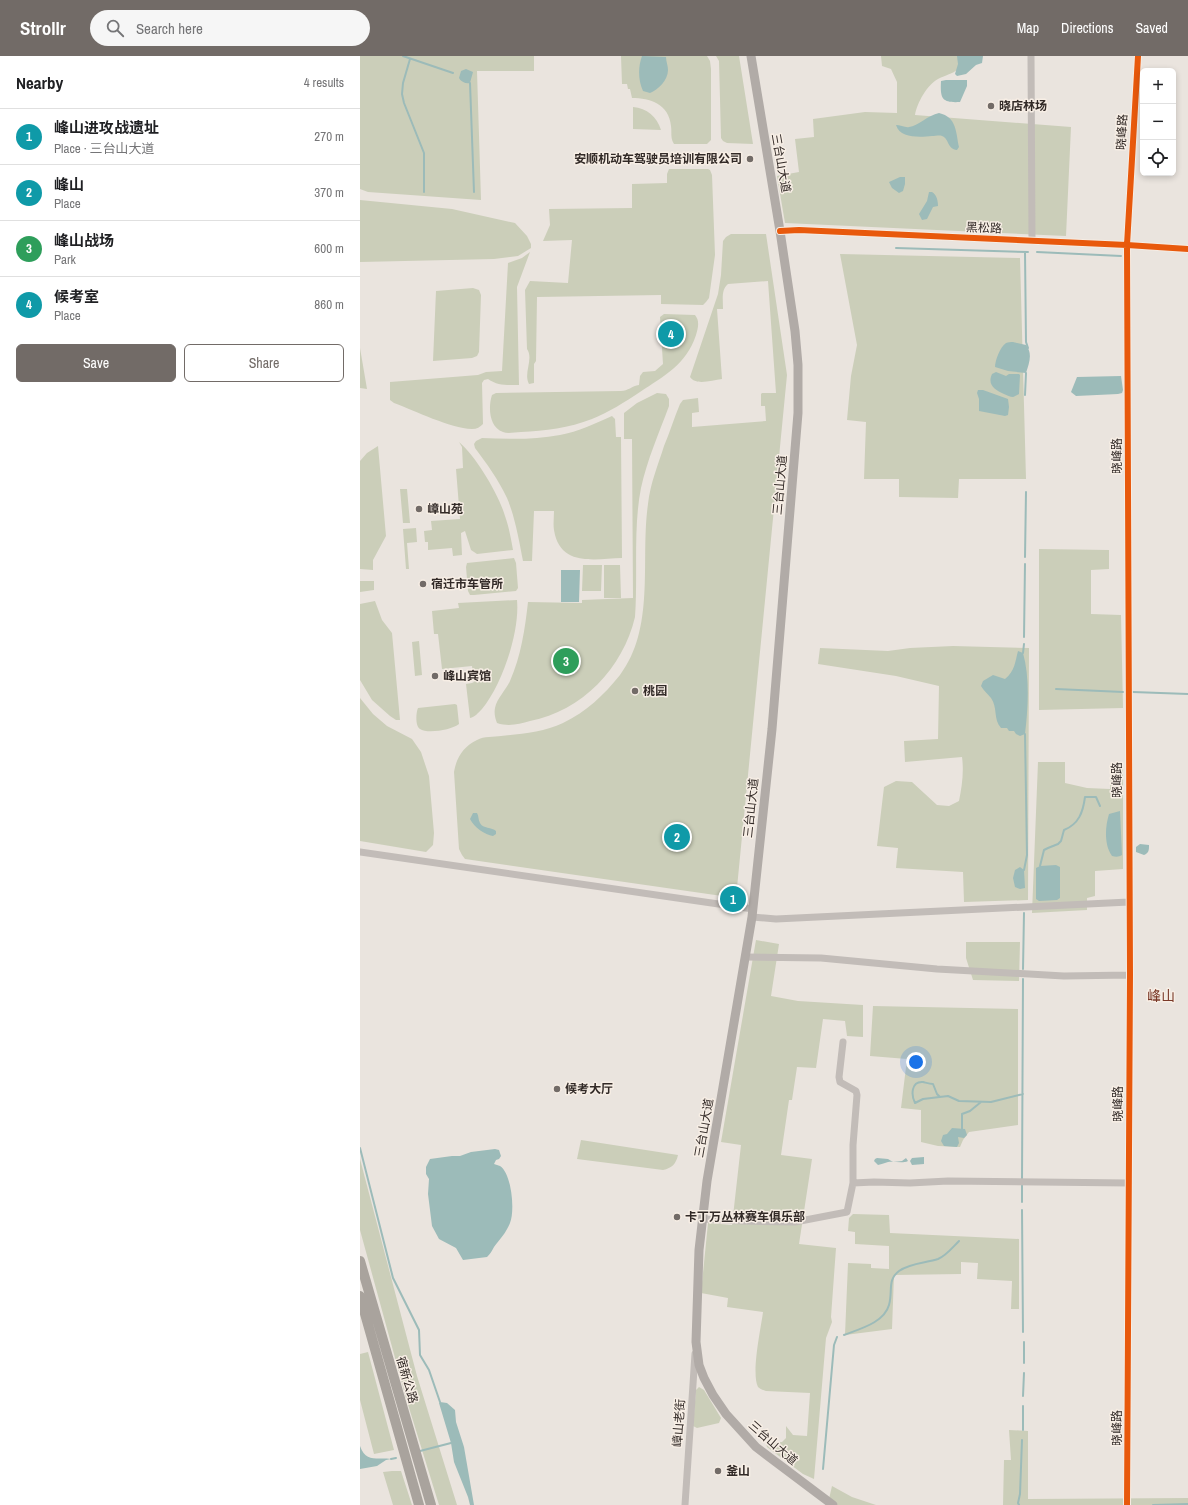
<!DOCTYPE html>
<html lang="en">
<head>
<meta charset="utf-8">
<style>
	:root { --surface:#fff; --page:#f6f6f6; --text:#202124; --muted:#757577; --line:#e0e0e0; --accent:#726b67 }
	body { margin:0; font-family:"Archivo Narrow","Noto Sans SC",sans-serif; background:var(--page); color:var(--text) }
	.controls { position:absolute; right:12px; top:12px; display:grid; overflow:hidden; border-radius:6px; box-shadow:0 2px 6px #0003 }
	.controls button { width:36px; height:36px; display:grid; place-items:center; padding:0; border:0; border-bottom:1px solid var(--line); background:var(--surface); color:var(--text); font:20px sans-serif }
	.you { position:absolute; left:556px; top:1006px; width:14px; height:14px; margin:-10px; border:3px solid #fff; border-radius:50%; background:#1a73e8; box-shadow:0 0 0 6px #1a73e833 }
	.badge { display:grid; place-items:center; width:26px; height:26px; border-radius:50%; background:var(--accent); color:#fff; font-size:13px; font-weight:700 }
	.pin { position:absolute; translate:-50% -50%; border:2px solid #fff; box-shadow:0 1px 4px #0006 }
	.list { margin:0; padding:0; list-style:none }
	h2 { display:flex; justify-content:space-between; align-items:center; height:52px; margin:0; padding:0 16px; font-size:17px }
	h2 small { font-size:13px; font-weight:400; color:var(--muted) }
	.list li { display:grid; grid-template-columns:26px 1fr auto; gap:12px; align-items:center; box-sizing:border-box; height:56px; padding:0 16px; border-top:1px solid var(--line) }
	.list b { display:block; font-size:15px; white-space:nowrap }
	.list p { margin:0; font-size:13px; white-space:nowrap; color:var(--muted) }
	.list em { font-size:13px; font-style:normal; color:var(--muted) }
	.actions { display:flex; gap:8px; padding:12px 16px }
	.actions a { flex:1; padding:9px 0; border:1px solid var(--accent); border-radius:6px; text-align:center; font-size:14px; color:var(--accent) }
	.actions .main { background:var(--accent); color:#fff }
	.icon { flex:none; width:22px; height:22px; fill:none; stroke:currentColor; stroke-width:2; stroke-linecap:round; stroke-linejoin:round }
	.map { position:relative; flex:none; width:828px; height:1449px; overflow:hidden }
	header { display:flex; align-items:center; gap:24px; box-sizing:border-box; height:56px; padding:0 20px; background:var(--accent); color:#fff }
	header strong { font-size:19px }
	nav { display:flex; gap:22px; margin-inline-start:auto; font-size:14px }
	.search { width:280px; height:36px; background:var(--page); display:flex; align-items:center; gap:10px; box-sizing:border-box; padding:0 14px; border-radius:22px; color:var(--muted); font-size:15px }
	main { display:flex }
	aside { flex:1; background:var(--surface) }
	.map>svg:first-child { display:block }
	.green { fill:#cbceb9 }
	.water { fill:#9cbbb9 }
	.lines { fill:none; stroke-linecap:round; stroke-linejoin:round }
	.stream { stroke:#9cbbb9; stroke-width:2 }
	.minor { stroke:#c2bcb8; stroke-width:7 }
	.major { stroke:#b1aba7; stroke-width:9 }
	.highway { stroke:#a9a39d; stroke-width:10 }
	.cycleway-casing { stroke:#f7eee5; stroke-width:8 }
	.cycleway { stroke:#e8590c; stroke-width:6 }
	.poi-dot { fill:#726b67; stroke:#f7eee5; stroke-width:1.5 }
	.labels { text-anchor:middle; dominant-baseline:central; stroke-width:3; stroke-linejoin:round; paint-order:stroke }
	.poi-label { font-size:12px; font-weight:bold; fill:#322a27; stroke:#f7eee5; text-anchor:start }
	.street-label { font-size:12px; fill:#322a27; stroke:#f7eee5 }
	.quarter-label { font-size:14px; fill:#7a3827; stroke:#f7eee5 }
</style>
</head>
<body>
<header>
<strong>Strollr</strong>
<div class="search"><svg class="icon" aria-label="search" viewBox="0 0 24 24"><circle cx="10" cy="10" r="6"/><path d="M15 15l6 6"/></svg>Search here</div>
<nav><a>Map</a><a>Directions</a><a>Saved</a></nav>
</header>
<main>
<aside>
<h2>Nearby<small>4 results</small></h2>
<ul class="list">
<li><span class="badge" style="background:#0f9aa8">1</span><div><b>峰山进攻战遗址</b><p>Place · 三台山大道</p></div><em>270 m</em></li>
<li><span class="badge" style="background:#0f9aa8">2</span><div><b>峰山</b><p>Place</p></div><em>370 m</em></li>
<li><span class="badge" style="background:#2e9e5b">3</span><div><b>峰山战场</b><p>Park</p></div><em>600 m</em></li>
<li><span class="badge" style="background:#0f9aa8">4</span><div><b>候考室</b><p>Place</p></div><em>860 m</em></li>
</ul>
<div class="actions"><a class="main">Save</a><a>Share</a></div>
</aside>
<div class="map">
<svg width="828" height="1449" viewBox="0 0 828 1449">
	<rect width="100%" height="100%" fill="#eae4de"/>
	<path class="green" d="M0 0H174V15H117L121 144 8 136 0 133Z
		M261 0H347L350 5 351 13V84L347 88H314C310 82 312 76 311 70 309 48 290 42 272 42L270 33H268L267 28H262Z
		M356 0H379L393 88 367 87 363 85 361 82 359 5Z
		M521 0H607C597 18 595 15 578 23 567 29 557 47 555 59L711 71 706 180 425 167 417 120 439 116 435 83 454 81 453 63 505 56 537 57V26L531 13 522 10Z
		M273 51C287 52 297 61 301 74L273 73Z
		M309 113H348L350 114 352 119 355 199 349 242 346 246 343 249 301 248V239L177 241 176 305 174 308V327L169 328C163 317 174 303 167 293L165 234 170 225 208 227 212 184 183 185 190 169 189 153 272 152V128L307 127V118Z
		M0 144 92 153 155 167 167 180 171 188V192L158 200 134 203 0 206Z
		M371 178H406L427 319 376 842 105 803 102 799 99 793 94 716C96 702 104 690 117 684 124 680 134 681 141 680 161 678 184 676 203 667 226 656 244 639 260 619 296 571 280 504 288 448 290 428 298 409 304 390 310 376 314 362 320 348L323 344 338 342 339 356 332 357V371L406 365 405 350H401V338L402 337H416L408 225 368 228C361 234 363 243 363 253H357L362 323C352 324 336 330 330 321L358 238 361 219 363 185 366 181Z
		M170 196 157 231 159 329C147 329 138 330 128 323L124 324 122 327 123 368C120 371 117 373 112 373 90 372 55 355 34 347L30 344V326L118 319 126 316 142 315 148 207 162 202Z
		M480 198 660 202 666 423H599L598 442 539 441V423H504L506 366 487 364 491 320 497 289Z
		M113 232 119 234 121 239 119 296 117 300 112 302 73 305 76 235Z
		M304 258 335 259C340 265 338 272 336 279 326 309 304 320 280 336 265 346 249 356 232 363 209 372 185 375 161 376 155 376 148 378 143 376 129 371 128 351 132 339L136 337 261 335C268 335 272 330 279 329L280 320 283 316 295 315 303 308 300 261Z
		M0 292 7 333 0 332Z
		M297 337 306 338 309 343V350C299 377 287 404 281 432 273 472 278 520 275 561 263 612 222 655 170 665 159 668 149 671 137 667 135 662 134 657 135 652 137 642 146 634 150 625 161 600 165 573 168 546L222 547V544L273 542 272 383H264V357L277 347Z
		M252 360 255 363 256 381H261L262 502C234 503 200 511 194 474 193 468 194 461 194 455H174L172 505H163C159 484 155 461 147 442 138 423 127 408 115 392L114 388 116 385 122 382C148 383 174 384 200 379 218 376 236 367 252 360Z
		M99 386C116 400 139 439 145 460 149 471 151 483 153 494L117 498 111 494 105 475 101 477 102 499 93 500 92 492 68 494V486H65L64 475 72 474 71 465 100 463 96 413 103 412 102 391Z
		M18 390 26 480 13 504V514L0 513V405L7 397Z
		M40 433H47L50 467H43Z
		M56 472 57 486 47 487 49 513H46L43 473Z
		M679 493 749 494V513L731 514V558L761 559 763 652 679 654Z
		M154 502 156 507 158 532 156 535 114 539H110L108 535 106 511 107 507Z
		M223 509H242L241 535H222Z
		M244 509H260L261 542H244Z
		M0 525H14V534L0 536Z
		M157 544C160 576 142 629 122 653 118 657 115 661 110 662L106 628 112 627 114 626 112 610 82 613 78 578H74L72 555 99 552 98 547Z
		M15 545 22 564 32 577 40 664H36L30 660 12 644 0 624V548Z
		M59 585 62 619 55 620 52 586Z
		M593 590 669 592 668 844 604 846 603 816 536 812 538 792 517 790 524 731 536 725 552 726 577 749 589 750 599 745C602 730 604 716 602 701L545 706 544 685 578 683 579 630 536 620 458 608 460 592 528 595 550 592Z
		M0 642 13 658 27 670 52 683 61 696 69 720 74 777 73 789 66 796 0 785Z
		M95 648 97 649 99 668C92 674 67 678 60 673 55 670 56 656 58 652Z
		M678 706H705V727L727 732 750 733 752 709H763V813L735 815V840L727 842V854L672 857Z
		M396 884 419 888 411 940 438 945 503 949V981L487 980 485 965 463 963 456 1012 437 1011 432 1044H429L421 1099 452 1103 439 1188 476 1192 471 1261 472 1266 466 1282 454 1423 443 1418 407 1391 406 1387 422 1386 426 1382V1370L433 1379 447 1380 450 1337 406 1335C403 1334 400 1333 398 1331 391 1317 401 1272 403 1256L367 1251 368 1242 341 1237 348 1167 372 1169 381 1089 361 1086Z
		M606 886H660L659 925 613 924 606 902Z
		M513 950 658 953V1069L609 1076 603 1084 600 1091 578 1090 561 1086V1054L541 1052 547 1003 510 1000Z
		M221 1084 318 1099C316 1108 312 1112 303 1114L217 1103Z
		M0 1103 57 1320 97 1449H79L46 1342 0 1174Z
		M493 1158 529 1159 530 1177 659 1183V1253H651L652 1225 617 1223 618 1207 601 1206V1218L534 1219 532 1273 485 1279 488 1207 511 1208V1212L529 1213V1190L495 1188V1176L488 1175 489 1162Z
		M8 1296 34 1394 14 1398 0 1344V1298Z
		M339 1331 344 1334 361 1362 359 1367 337 1372 333 1370 336 1334Z
		M649 1374 668 1375V1443L828 1442V1449H643L644 1404H651Z
		M32 1415H41L52 1449H33L23 1416Z
		M472 1430 492 1441 516 1449H478L469 1443Z"/>
	<path class="water" d="M282 0 306 1C306 5 308 10 308 14 308 24 298 34 290 37L283 35C278 24 278 11 282 0Z
		M597 0H623L622 7 616 9 606 18 597 20 595 18 598 8Z
		M106 13 113 16 110 27C106 28 101 26 99 22L101 15Z
		M586 24H607V30L600 46C582 47 580 43 581 25Z
		M579 57C597 61 596 77 599 91L597 94C587 93 589 82 582 80 580 79 575 80 572 80 561 81 540 83 536 69 540 69 546 72 549 71 558 70 568 59 579 57Z
		M540 121H545V128L543 135 539 137 532 132 529 126Z
		M569 136H572C577 139 578 145 578 150L573 151 567 163 562 164 559 158 567 145Z
		M653 286 666 289C673 298 669 307 666 317L648 315 635 311C635 305 640 291 646 287 648 286 651 286 653 286Z
		M636 316 646 320 649 318H659L660 319 659 338C659 338 654 341 653 341 650 341 647 339 644 338 635 334 627 329 632 318Z
		M761 320 763 334 762 337 758 338 716 340 711 336 717 321Z
		M618 334H623L648 343 649 351 648 359 645 360 619 355V343L617 337Z
		M201 514H220L219 546H201Z
		M658 595 663 597C670 622 668 652 665 678L660 680 656 678 654 675H649L647 672H641C633 663 638 652 631 642 628 638 624 635 621 630L623 625 633 619 645 623C655 615 655 606 658 595Z
		M760 755 762 799C759 801 756 801 752 800 744 789 745 771 749 758Z
		M113 757H117C119 760 118 764 120 767 123 773 132 771 136 775V778L133 780C125 779 114 771 110 763Z
		M780 788 789 789C789 794 789 797 784 799L776 796V791Z
		M696 809 700 811V842L697 844 679 845 676 843V812L680 810Z
		M660 811 664 814 665 832 660 833 655 831 653 822 655 814Z
		M592 1072 605 1073 607 1079 604 1082 598 1081 599 1087 597 1091 584 1090 581 1085 583 1079 587 1078Z
		M135 1093 139 1094 141 1100 139 1103 136 1104 134 1108C136 1109 138 1109 140 1110 152 1118 155 1155 150 1167 146 1177 140 1183 134 1191 132 1195 130 1198 127 1201L103 1204 96 1192 79 1183 72 1170 68 1138 69 1123 66 1118V1111L70 1103 92 1100H100L111 1096Z
		M564 1101V1108L552 1109 550 1105 552 1102Z
		M517 1102 528 1103 533 1106 542 1105 546 1102 548 1105C542 1108 535 1105 528 1106 525 1107 522 1108 518 1109L514 1105 515 1103Z
		M80 1346 87 1347 95 1354 96 1366 104 1391 114 1449H110L108 1441 94 1406 91 1387 79 1347Z
		M0 1390C6 1407 17 1401 31 1403L26 1404 17 1410 0 1413Z"/>
	<g class="lines">
		<path class="stream" d="M43 0 93 17
			M50 3 43 27 42 38 44 47 64 97V136
			M110 27 114 136
			M536 192 668 196
			M665 196 666 286 668 292
			M677 196 761 200
			M665 339 666 317
			M665 501 666 436
			M664 581 665 508
			M663 597 664 588
			M696 633 763 636
			M773 636 828 638
			M680 810 684 794 688 792 698 788 701 785 704 774C719 768 723 756 725 741H736L740 750
			M664 814 667 799 665 678
			M663 913 664 857
			M580 1041 577 1038 573 1028C570 1028 567 1027 563 1026 551 1025 551 1039 555 1047L563 1043 588 1040 599 1045 631 1046 663 1038
			M602 1074V1058L610 1055 621 1046
			M0 1092 33 1222 59 1274 60 1299 69 1314 80 1346
			M662 1123 663 923
			M662 1146V1128
			M662 1154 663 1276
			M484 1279C499 1273 524 1267 529 1249 533 1235 527 1224 539 1215 550 1207 566 1207 578 1203 586 1200 593 1191 599 1185
			M664 1286V1307
			M663 1340 664 1317
			M663 1374V1350
			M60 1395 91 1387
			M31 1403 36 1402
			M463 1413 474 1289 477 1281
			M659 1449 658 1447 660 1438 662 1384
			M793 1449 828 1448"/>
		<path class="minor" d="M671 0 672 185
			M420 175 439 174 767 189 828 193
			M0 796 393 853
			M392 861 416 863 769 846
			M386 901 461 902 577 913 704 920 770 919
			M493 1127 514 1126 550 1127 588 1125 769 1127
			M343 1163 382 1165 435 1166 487 1156 493 1127V1089L497 1039 496 1035 480 1026 479 1021 483 986
			M325 1449 335 1298
			M767 1449 770 919 767 189 778 0"/>
		<path class="major" d="M391 0 420 175 435 275 438 309V357L412 673 392 861 347 1125 339 1194 336 1286 339 1309 344 1322 353 1339 366 1358 396 1391 473 1449"/>
		<path class="highway" d="M0 1205 71 1449
			M0 1240 59 1449"/>
		<defs>
			<path id="cycleway" d="M420 175 439 174 767 189 828 193
				M767 1449 770 919 767 189 778 0"/>
		</defs>
		<use href="#cycleway" class="cycleway-casing"/>
		<use href="#cycleway" class="cycleway"/>
	</g>
	<g class="poi-dot">
		<circle cx="631" cy="50" r="4"/>
		<circle cx="390" cy="103" r="4"/>
		<circle cx="59" cy="453" r="4"/>
		<circle cx="63" cy="528" r="4"/>
		<circle cx="75" cy="620" r="4"/>
		<circle cx="275" cy="635" r="4"/>
		<circle cx="197" cy="1033" r="4"/>
		<circle cx="317" cy="1161" r="4"/>
		<circle cx="358" cy="1415" r="4"/>
	</g>
	<g class="labels">
		<g class="poi-label">
			<text x="639" y="50">晓店林场</text>
			<text x="382" y="103" text-anchor="end">安顺机动车驾驶员培训有限公司</text>
			<text x="67" y="453">嶂山苑</text>
			<text x="71" y="528">宿迁市车管所</text>
			<text x="83" y="620">峰山宾馆</text>
			<text x="283" y="635">桃园</text>
			<text x="205" y="1033">候考大厅</text>
			<text x="325" y="1161">卡丁万丛林赛车俱乐部</text>
			<text x="366" y="1415">釜山</text>
		</g>
		<g class="street-label">
			<text transform="translate(762 76) rotate(-87)">晓峰路</text>
			<text transform="translate(421 107) rotate(80)">三台山大道</text>
			<text transform="translate(624 172) rotate(2)">黑松路</text>
			<text transform="translate(757 400) rotate(-90)">晓峰路</text>
			<text transform="translate(420 429) rotate(-85)">三台山大道</text>
			<text transform="translate(757 724) rotate(-90)">晓峰路</text>
			<text transform="translate(391 752) rotate(-84)">三台山大道</text>
			<text transform="translate(758 1048) rotate(-90)">晓峰路</text>
			<text transform="translate(344 1072) rotate(-80)">三台山大道</text>
			<text transform="translate(47 1324) rotate(74)">宿新公路</text>
			<text transform="translate(319 1367) rotate(-86)">嶂山老街</text>
			<text transform="translate(757 1372) rotate(-90)">晓峰路</text>
			<text transform="translate(413 1387) rotate(41)">三台山大道</text>
		</g>
		<g class="quarter-label">
			<text x="801" y="940">峰山</text>
		</g>
	</g>
</svg>
<div class="controls">
<button>+</button>
<button>−</button>
<button><svg class="icon" aria-label="locate" viewBox="0 0 24 24"><circle cx="12" cy="12" r="6"/><path d="M12 2v4M12 18v4M2 12h4M18 12h4"/></svg></button>
</div>
<div class="you"></div>
<div class="pin badge" style="left:373px;top:843px;background:#0f9aa8">1</div>
<div class="pin badge" style="left:317px;top:781px;background:#0f9aa8">2</div>
<div class="pin badge" style="left:206px;top:605px;background:#2e9e5b">3</div>
<div class="pin badge" style="left:311px;top:278px;background:#0f9aa8">4</div>
</div>
</main>
</body>
</html>
